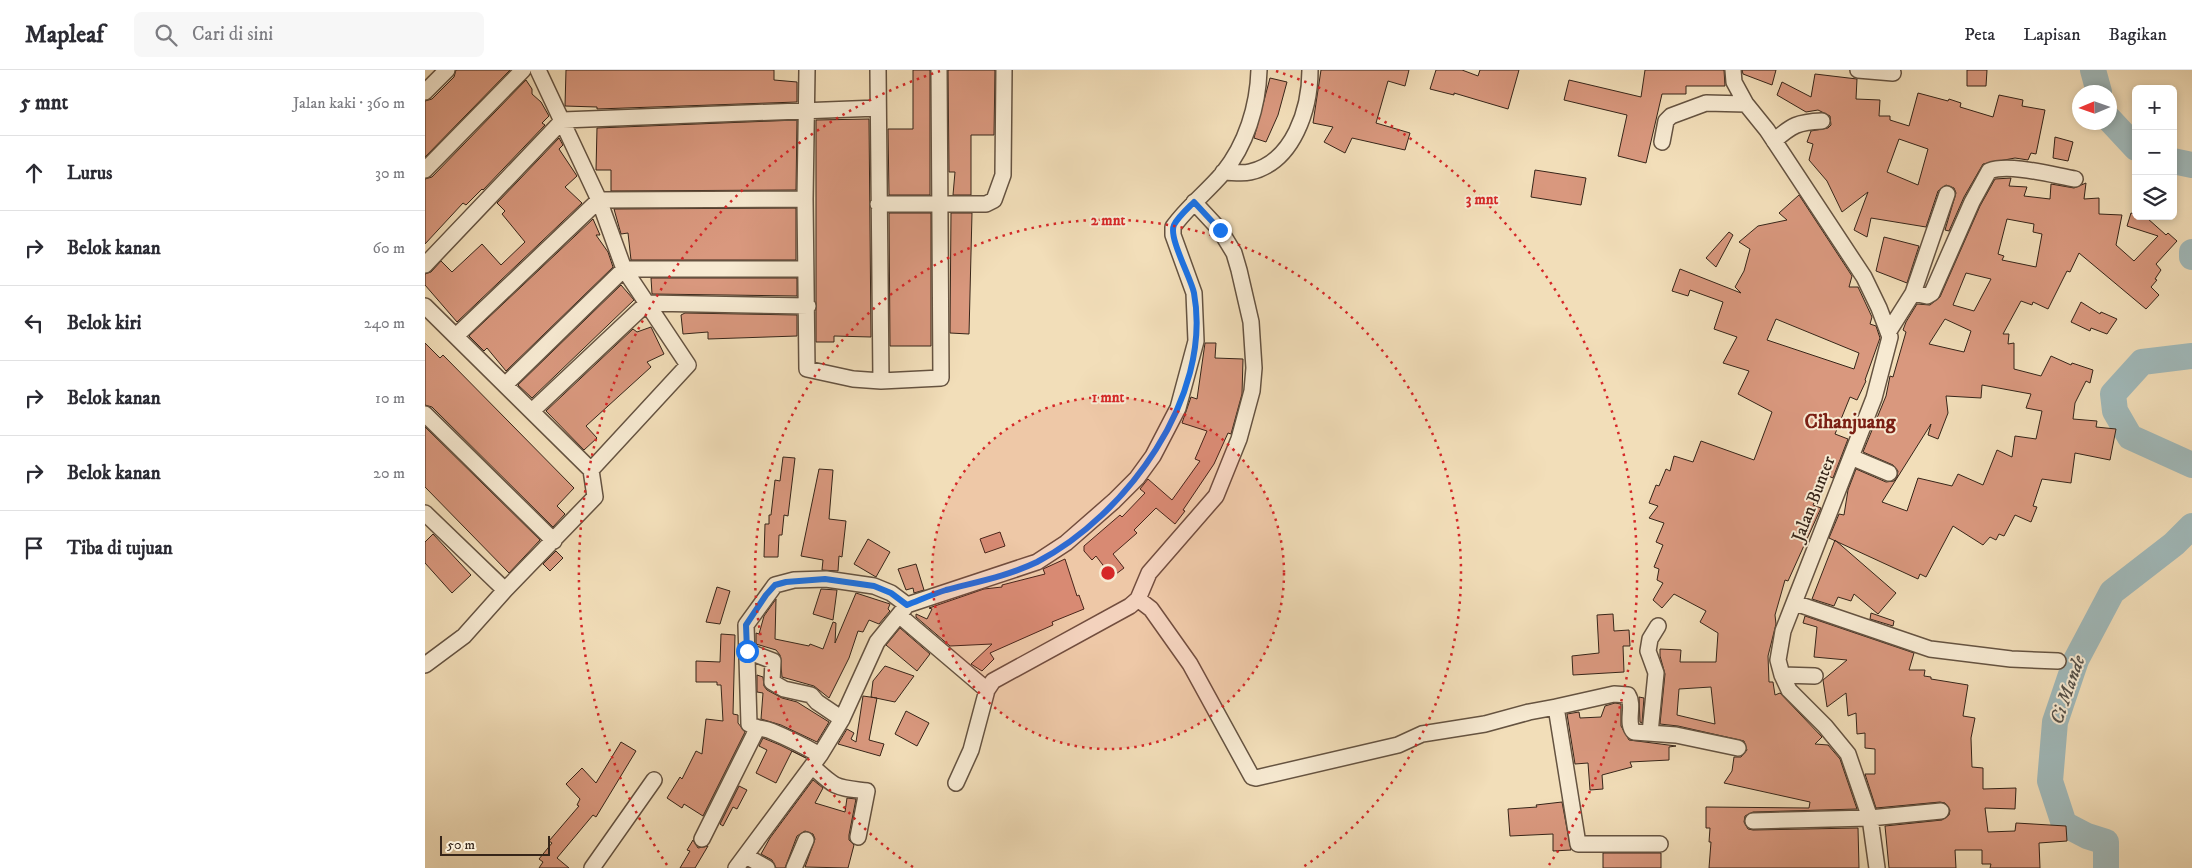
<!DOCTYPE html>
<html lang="id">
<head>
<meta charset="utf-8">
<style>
	:root { --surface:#fff; --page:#f7f7f7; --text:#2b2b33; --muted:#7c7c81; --line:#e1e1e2 }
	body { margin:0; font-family:"IM FELL DW Pica",serif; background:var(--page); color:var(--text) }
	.controls { position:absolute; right:15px; top:15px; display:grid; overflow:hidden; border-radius:8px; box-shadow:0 2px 8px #0003 }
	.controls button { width:45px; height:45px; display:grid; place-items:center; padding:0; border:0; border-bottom:1px solid var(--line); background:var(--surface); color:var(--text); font:25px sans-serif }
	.compass { position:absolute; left:1647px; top:15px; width:45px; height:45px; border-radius:50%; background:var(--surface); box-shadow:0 2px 8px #0003; rotate:268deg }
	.scale { position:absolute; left:15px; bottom:12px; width:110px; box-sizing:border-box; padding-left:5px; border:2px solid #362519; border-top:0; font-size:14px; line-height:18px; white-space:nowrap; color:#362519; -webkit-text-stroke:4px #f7ead2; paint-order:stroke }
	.stop { position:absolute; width:15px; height:15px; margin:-11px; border:4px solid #1a73e8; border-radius:50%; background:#fff }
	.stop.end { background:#1a73e8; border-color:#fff; box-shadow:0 1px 5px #0008 }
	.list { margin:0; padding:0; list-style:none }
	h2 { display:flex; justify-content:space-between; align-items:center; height:65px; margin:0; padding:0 20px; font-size:21px }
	h2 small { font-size:16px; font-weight:400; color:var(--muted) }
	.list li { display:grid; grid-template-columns:32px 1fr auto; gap:15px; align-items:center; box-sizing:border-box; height:75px; padding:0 20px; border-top:1px solid var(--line) }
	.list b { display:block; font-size:19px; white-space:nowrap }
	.list em { font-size:16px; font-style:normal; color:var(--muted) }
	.icon { flex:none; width:28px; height:28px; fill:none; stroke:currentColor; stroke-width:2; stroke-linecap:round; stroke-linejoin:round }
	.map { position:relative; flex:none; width:1767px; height:798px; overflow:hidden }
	header { display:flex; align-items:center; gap:30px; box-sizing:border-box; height:70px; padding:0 25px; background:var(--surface); border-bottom:1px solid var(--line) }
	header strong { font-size:24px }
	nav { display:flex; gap:28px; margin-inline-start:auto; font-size:18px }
	.search { width:350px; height:45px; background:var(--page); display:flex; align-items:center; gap:12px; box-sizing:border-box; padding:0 18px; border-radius:8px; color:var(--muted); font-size:19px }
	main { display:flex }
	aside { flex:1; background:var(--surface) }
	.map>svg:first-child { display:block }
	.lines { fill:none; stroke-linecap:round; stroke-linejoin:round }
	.river { stroke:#a0b9ba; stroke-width:26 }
	.building { fill:#d9987e; stroke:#362519; fill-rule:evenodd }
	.minor-casing { stroke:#655341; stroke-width:18 }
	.minor { stroke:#f7ead2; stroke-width:15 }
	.route { stroke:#1a73e8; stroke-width:6 }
	.ring { fill:none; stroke:#d62828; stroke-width:2.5; stroke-dasharray:2.5 5 }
	.labels { text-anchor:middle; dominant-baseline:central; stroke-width:4; stroke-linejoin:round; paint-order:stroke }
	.street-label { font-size:18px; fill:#362519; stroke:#f7ead2 }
	.water-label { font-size:19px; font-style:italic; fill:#565149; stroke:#f7ead2 }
	.quarter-label { font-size:20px; font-weight:bold; fill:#7a1f14; stroke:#f7ead2 }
	.centre { fill:#d62828; stroke:#f7ead2; stroke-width:2.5 }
	.ring-label { font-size:15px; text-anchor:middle; font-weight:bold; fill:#d62828; stroke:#f7ead2; stroke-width:4; stroke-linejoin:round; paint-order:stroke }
</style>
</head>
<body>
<header>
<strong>Mapleaf</strong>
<div class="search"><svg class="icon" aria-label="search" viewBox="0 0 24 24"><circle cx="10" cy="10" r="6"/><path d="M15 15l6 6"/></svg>Cari di sini</div>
<nav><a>Peta</a><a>Lapisan</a><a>Bagikan</a></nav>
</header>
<main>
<aside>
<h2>5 mnt<small>Jalan kaki · 360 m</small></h2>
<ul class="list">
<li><svg class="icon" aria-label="ahead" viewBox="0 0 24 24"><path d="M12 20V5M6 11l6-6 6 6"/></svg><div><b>Lurus</b></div><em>30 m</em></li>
<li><svg class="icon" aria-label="right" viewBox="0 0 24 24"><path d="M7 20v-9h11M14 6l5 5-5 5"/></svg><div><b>Belok kanan</b></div><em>60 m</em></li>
<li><svg class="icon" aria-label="left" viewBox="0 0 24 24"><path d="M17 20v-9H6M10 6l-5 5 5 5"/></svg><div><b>Belok kiri</b></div><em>240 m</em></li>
<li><svg class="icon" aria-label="right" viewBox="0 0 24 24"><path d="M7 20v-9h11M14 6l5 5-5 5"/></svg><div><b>Belok kanan</b></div><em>10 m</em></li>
<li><svg class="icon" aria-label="right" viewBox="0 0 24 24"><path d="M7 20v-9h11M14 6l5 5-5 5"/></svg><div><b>Belok kanan</b></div><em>20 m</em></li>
<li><svg class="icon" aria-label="arrive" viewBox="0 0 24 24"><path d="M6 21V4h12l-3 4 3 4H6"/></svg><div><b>Tiba di tujuan</b></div></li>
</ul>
</aside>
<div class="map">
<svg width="1767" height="798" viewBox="0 0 1767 798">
	<rect width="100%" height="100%" fill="#f2deb9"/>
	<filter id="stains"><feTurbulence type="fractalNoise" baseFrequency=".004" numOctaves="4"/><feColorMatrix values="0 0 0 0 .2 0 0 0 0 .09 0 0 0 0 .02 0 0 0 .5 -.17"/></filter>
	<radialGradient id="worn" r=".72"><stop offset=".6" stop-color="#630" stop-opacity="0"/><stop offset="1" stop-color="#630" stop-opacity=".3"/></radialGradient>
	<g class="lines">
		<path class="river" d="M1668 0 1674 22
			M1684 49 1711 78
			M1748 91 1767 95
			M1767 182V187
			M1767 286 1717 292 1688 324 1690 341 1705 367 1767 395
			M1681 798V772L1662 766 1639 754 1625 711 1630 652 1651 590 1687 522 1749 474 1767 456"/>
	</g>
	<path class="building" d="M31 0H85L0 87V31L7 29 29 7Z
		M141 0H349V10L372 12V32L172 39V37L140 36Z
		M488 0H505V125H464L463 59H488Z
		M523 0H570L569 65H546V125H528L530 102H524Z
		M896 0H984L980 16 963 11 951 53 985 63 980 80 927 68 920 83 899 72 908 57 888 53Z
		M1011 0H1037L1053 6 1055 0H1094L1083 39 1029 23V25L1005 19Z
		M1220 0H1299L1300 16H1261V24H1237L1221 93 1193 86 1202 45 1139 30 1144 10 1216 27Z
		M1317 0H1351L1347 15 1318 4Z
		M1542 0H1562L1561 16H1542Z
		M1390 4 1432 9 1431 29 1455 30 1454 46H1465V50L1484 56 1493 23 1523 31 1524 29 1536 33 1535 37 1568 47 1574 25 1598 30 1597 36 1620 40 1611 84 1606 83 1603 90 1590 88 1558 94 1539 127 1524 161 1520 160 1531 123 1529 118 1521 115 1513 121 1501 157 1446 148 1442 167 1429 160 1443 122 1417 142 1402 111 1384 90 1388 74 1382 72 1386 61 1403 58 1406 55 1405 46 1393 40 1381 42 1352 25 1357 12 1386 27ZM1474 69 1503 79 1493 115 1462 102Z
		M845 8 862 12 853 45 841 72 829 68Z
		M101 10 107 19V24L116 32 124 46 117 53 120 55 58 120 57 119 41 135 38 133 0 174V109L7 107Z
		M444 49 446 267 409 266V272H391V50Z
		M372 50 371 120 186 121V100H171L172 58Z
		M1630 67 1648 72 1643 91 1628 88Z
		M134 68 138 75 134 79 152 106 140 117 157 133 32 252 0 215V204L6 202 16 191 27 202 57 174 76 195 100 172 77 144 80 141 72 133Z
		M1110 100 1161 108 1156 135 1106 127Z
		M1586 108 1584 116 1602 117 1599 126 1625 129 1626 114 1649 118 1661 113 1659 129 1674 128V144L1697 145 1691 175 1709 191 1733 166 1702 156 1706 143 1722 148 1741 165 1743 163 1752 171 1731 194 1736 200 1730 209 1732 210 1726 217 1734 225 1721 239 1654 183 1645 202 1642 201 1623 239 1608 232 1607 235 1596 231 1578 264H1584L1583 274 1589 273V299L1616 306 1626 286 1646 295 1647 293 1668 300 1665 313 1661 311 1650 333 1648 349 1672 351 1671 357 1691 359 1685 390 1650 383 1646 413 1617 409 1608 436 1612 437 1606 452 1590 445 1579 466 1574 464 1571 470 1565 467 1558 475 1528 456 1501 507 1495 504 1493 509 1404 468 1414 444 1419 445 1423 420 1431 399 1461 412 1469 411 1472 407 1473 401 1468 395 1438 382 1461 326 1465 306 1468 307 1481 262 1478 260 1481 252 1492 234 1505 235 1515 227 1555 136 1570 109ZM1582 149 1609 154 1608 162 1617 164 1611 197 1577 190 1579 186 1573 184ZM1541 203 1566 209 1549 241 1528 235ZM1520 249 1546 261 1539 282 1504 274ZM1557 315 1606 324 1601 338 1617 341 1611 369 1590 366 1587 387 1572 380 1558 415 1533 404 1527 416 1493 408 1482 441 1457 432 1506 354 1503 365 1513 369 1523 343 1521 326 1556 328Z
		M1374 125 1427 206 1424 217H1433L1447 247 1445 254 1451 256 1455 268 1440 310 1441 311 1432 330 1425 327 1410 364 1423 369 1408 408 1401 405 1388 435 1396 438 1363 511 1360 510 1350 545 1351 554 1343 586 1344 612H1348L1350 625 1355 623 1397 667 1390 674 1403 675 1415 689 1432 739 1328 742 1320 746 1319 752 1323 759 1328 760 1433 758 1434 798H1284L1286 772H1284L1285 758H1281V737L1384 738 1385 732 1299 713 1307 701 1309 687H1316L1322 680 1319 671 1253 656 1235 654 1240 604 1235 586V579L1256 580 1255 592H1291L1293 563 1275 552 1281 541 1249 524 1237 538 1228 530 1238 513 1232 510 1234 499 1229 497 1238 475 1231 472 1239 453 1224 448 1233 436 1224 433 1231 415 1234 416 1241 399 1245 401 1249 386 1268 392 1276 371 1329 390 1347 342 1313 324 1324 301 1298 293 1312 267 1289 259 1298 232 1265 220 1263 226 1247 221 1255 199 1316 223 1310 217 1319 201 1325 179 1314 172 1333 156 1362 150 1354 143ZM1351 249 1434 283 1429 299 1342 270ZM1286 617 1290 654 1252 645 1254 619Z
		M371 138V190H206L203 163 196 164 189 139Z
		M464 143H506V276H465Z
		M526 143H547L544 264 525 263Z
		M168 149 175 165H171L183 182 188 197 81 301 62 278 59 281 44 266Z
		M1304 162 1308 165 1291 197 1281 188Z
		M1459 167 1494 176 1482 213 1451 201Z
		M226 208H372V226L227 224Z
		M196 215 209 230 107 328 93 315Z
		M1656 232 1675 244 1676 242 1692 249 1682 264 1666 258 1665 261 1646 252Z
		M260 243 372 245V266L283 269V262L258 264 256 245Z
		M226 257 239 284 222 292 226 297 161 356 172 368 159 380 121 341 208 259 212 262Z
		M0 273 15 288 18 285 149 418 132 436 140 444 128 457 7 337 0 335Z
		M780 273H791L790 288 818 289 817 324 806 364 803 363 789 394 758 440 760 441 750 454 731 438 709 460 712 463 688 484 699 498 687 507 671 486 667 490 659 481V476L695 445 697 447 720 423 715 419 723 409 747 430 775 391 770 389 782 361 757 353 766 327 772 329Z
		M0 357 115 470 84 503 0 417Z
		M358 387 370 388 363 446 359 445 357 465H354L353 487H339L340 454H344V445H346L350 410 355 411Z
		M394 399 408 400 404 449 421 451 417 487 414 486 413 501 397 500 398 490 376 486Z
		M575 462 580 476 560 483 555 469Z
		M8 464 46 505 27 523 0 493V472Z
		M443 469 465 482 451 507 429 494Z
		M1410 470 1471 523 1453 544 1429 524 1426 531 1413 527 1409 536 1387 529Z
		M131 481 138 488 125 501 118 494Z
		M640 489 652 526 654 525 659 539 627 552 628 555 565 583 569 589 557 601 546 594 567 574 525 576 491 547V544L502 549 507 539 504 538 559 519 577 517V515L620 504 618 499Z
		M491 494 499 520 489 523 488 518 481 520 473 499Z
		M292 517 305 521 295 554 281 552Z
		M396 519 412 520 408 550 388 544Z
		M431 523 465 534 463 539 465 541 454 554 444 550 438 562 433 561 424 588 404 628 389 616 357 607 355 585 351 580 331 574V563L334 564 339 546 351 529 350 569 384 576 385 574 398 579 408 552 411 553 410 573Z
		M1446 543 1469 551 1468 556 1445 549Z
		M1188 544 1189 561 1204 560 1205 576H1198L1199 602 1148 605 1147 586 1174 583 1172 545Z
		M1380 546 1489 583 1484 600H1500L1499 606 1506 607V609L1543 615 1538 646 1550 648 1546 668 1547 697 1558 698V719L1591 718 1590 739 1560 738 1563 762 1590 761 1591 753 1641 756 1642 771 1614 773 1615 798H1565L1566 794H1557V780H1530L1531 798H1464L1460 756 1517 750 1524 745 1525 740 1520 733 1515 732 1451 738 1440 704H1450V679L1440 678V663L1432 664 1431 643 1423 646 1421 623 1402 637 1398 610 1422 590 1389 587 1392 557 1378 553Z
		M475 558 505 584 492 601 461 575Z
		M296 564 310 565 308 644 313 645V653L320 662 278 746 259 734 257 738 242 728 255 707 257 709 271 681 277 684 281 649 298 651 296 615H292V612H271V591L295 592Z
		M460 596 489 606 470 632 446 627 448 611Z
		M332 605 338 607 339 616 342 620 357 628 372 632 404 652 392 672 356 655 336 649 338 623 332 622Z
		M438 626 452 628 444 670 459 674 455 686 413 674 422 659 429 663 426 669 431 672Z
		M1214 627 1219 628 1217 653 1215 652Z
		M1190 633 1196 634V656L1204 670 1251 676 1244 677V690L1205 692 1207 697 1177 705 1178 719 1165 720 1163 693 1150 694 1142 644 1154 642 1155 648 1176 647 1180 636Z
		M481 641 504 653 492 676 470 664Z
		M338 668 355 675 381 688 367 681 351 713 331 703 342 680 334 676Z
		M196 672 211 681 171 747 168 745 132 788 144 798H114L118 792 114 789 127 773 124 771 154 736 152 735 155 729 141 714 157 698 171 713Z
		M388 710 398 718 390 733 420 742 422 728 431 729 424 765V770L429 775 423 798 380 797 390 769 388 764 380 761 372 766 360 798H351L347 790 336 784 345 768Z
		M314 716 322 720 312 739 308 737 298 756 295 754Z
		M1137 732 1146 780 1128 781V764L1085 766 1083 739 1112 737 1111 735Z
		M268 770 273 778 283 776 270 798H255L265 781 262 780Z
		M1178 783H1236V798H1178Z"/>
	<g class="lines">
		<defs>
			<path id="minor" d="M113 0 174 130 199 199 263 295 166 400
				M382 0 380 129 382 299 428 309 456 311 516 308 514 0
				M453 0 456 311
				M1308 0 1309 12 1321 34 1342 60 1439 207 1454 238 1465 267 1449 328 1358 561 1353 590 1357 605 1364 620 1400 656 1423 684 1445 748 1452 798
				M1433 0 1468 3
				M0 22 22 0
				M1349 71C1367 55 1373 52 1397 51
				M1237 72 1241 51 1246 46 1281 33 1321 34
				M0 100 98 0
				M798 102C807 102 817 104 825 102 869 92 885 38 885 0
				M453 134H561L569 130 578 105 579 0
				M0 195 138 50 453 38
				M1488 223 1502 226 1507 223 1547 132 1564 101C1584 93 1627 105 1650 109
				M0 236 166 400 170 427 80 520 39 566 0 595
				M1464 261 1488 223 1522 124
				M31 266 174 130 380 129
				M80 315 199 199H380
				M107 341 222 233 383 236
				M0 344 129 471
				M1426 387 1464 403
				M0 443 80 520
				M713 529 726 539 765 594 827 707 831 708 973 675 997 664 1060 654 1104 642 1131 637 1153 774H1235
				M1370 533 1505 579 1586 589 1633 591
				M475 546 562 620
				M322 581 348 591 347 612 359 619 386 625 392 632 417 649
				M1357 605 1390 606
				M1131 637 1189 624 1203 625C1210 636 1200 653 1209 662L1251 665 1313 678
				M1225 663 1231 603 1223 581 1225 569 1233 556
				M395 685C379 676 363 668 346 661 338 658 332 659 324 654L321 555 350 515 369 510 401 509 449 516 466 523 482 535
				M388 697C412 719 410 717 442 721L433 767
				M531 713 546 680 562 620 568 611 705 536 713 529 724 503 791 426 814 369 827 321 829 298 826 252 814 200 809 183 795 160 769 132
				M1328 751 1445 748 1516 741
				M277 769 332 659
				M321 786 342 798
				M167 798 229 710
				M311 798 395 685 417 649 452 572 482 535 612 492 641 473 689 431 712 408 728 386 753 338 771 271 769 223 748 165V157C762 137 782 122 798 103 821 75 833 36 834 0
				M369 798 381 770"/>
		</defs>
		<use href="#minor" class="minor-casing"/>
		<use href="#minor" class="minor"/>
	</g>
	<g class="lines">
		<path class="route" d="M322 581 321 555 341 525 350 515 361 512 400 509 449 516 466 523 482 535C495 530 508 524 521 520 551 512 583 506 612 492 701 446 788 327 769 223 766 208 743 167 749 155 753 147 762 139 769 132L795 160"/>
	</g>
	<circle cx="683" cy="503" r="176" fill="#d62828" fill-opacity=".12"/>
	<g class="ring">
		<circle cx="683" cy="503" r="176"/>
		<path d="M488 797A353 353 0 1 1 878 797"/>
		<path d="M242 795A529 529 0 0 1 515 1M851 1A529 529 0 0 1 1124 795"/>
	</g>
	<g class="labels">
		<g class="street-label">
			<text transform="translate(1389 429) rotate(-69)">Jalan Bunter</text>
		</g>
		<g class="water-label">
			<text transform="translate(1643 620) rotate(-71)">Ci Mande</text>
		</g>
		<g class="quarter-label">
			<text x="1425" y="352">Cihanjuang</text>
		</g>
	</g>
	<circle cx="683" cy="503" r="8" class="centre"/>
	<g class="ring-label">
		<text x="1057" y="134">3 mnt</text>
		<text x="683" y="155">2 mnt</text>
		<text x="683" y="332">1 mnt</text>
	</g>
	<rect width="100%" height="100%" filter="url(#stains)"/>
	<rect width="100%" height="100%" fill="url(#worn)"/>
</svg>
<div class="controls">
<button>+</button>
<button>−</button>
<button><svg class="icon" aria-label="layers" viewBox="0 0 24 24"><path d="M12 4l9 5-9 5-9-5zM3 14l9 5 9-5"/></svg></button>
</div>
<svg class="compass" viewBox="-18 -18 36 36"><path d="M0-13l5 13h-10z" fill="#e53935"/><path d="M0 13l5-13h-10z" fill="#7c7c81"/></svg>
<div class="scale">50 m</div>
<div class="stop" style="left:322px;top:581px"></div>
<div class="stop end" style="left:795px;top:160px"></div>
</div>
</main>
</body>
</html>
